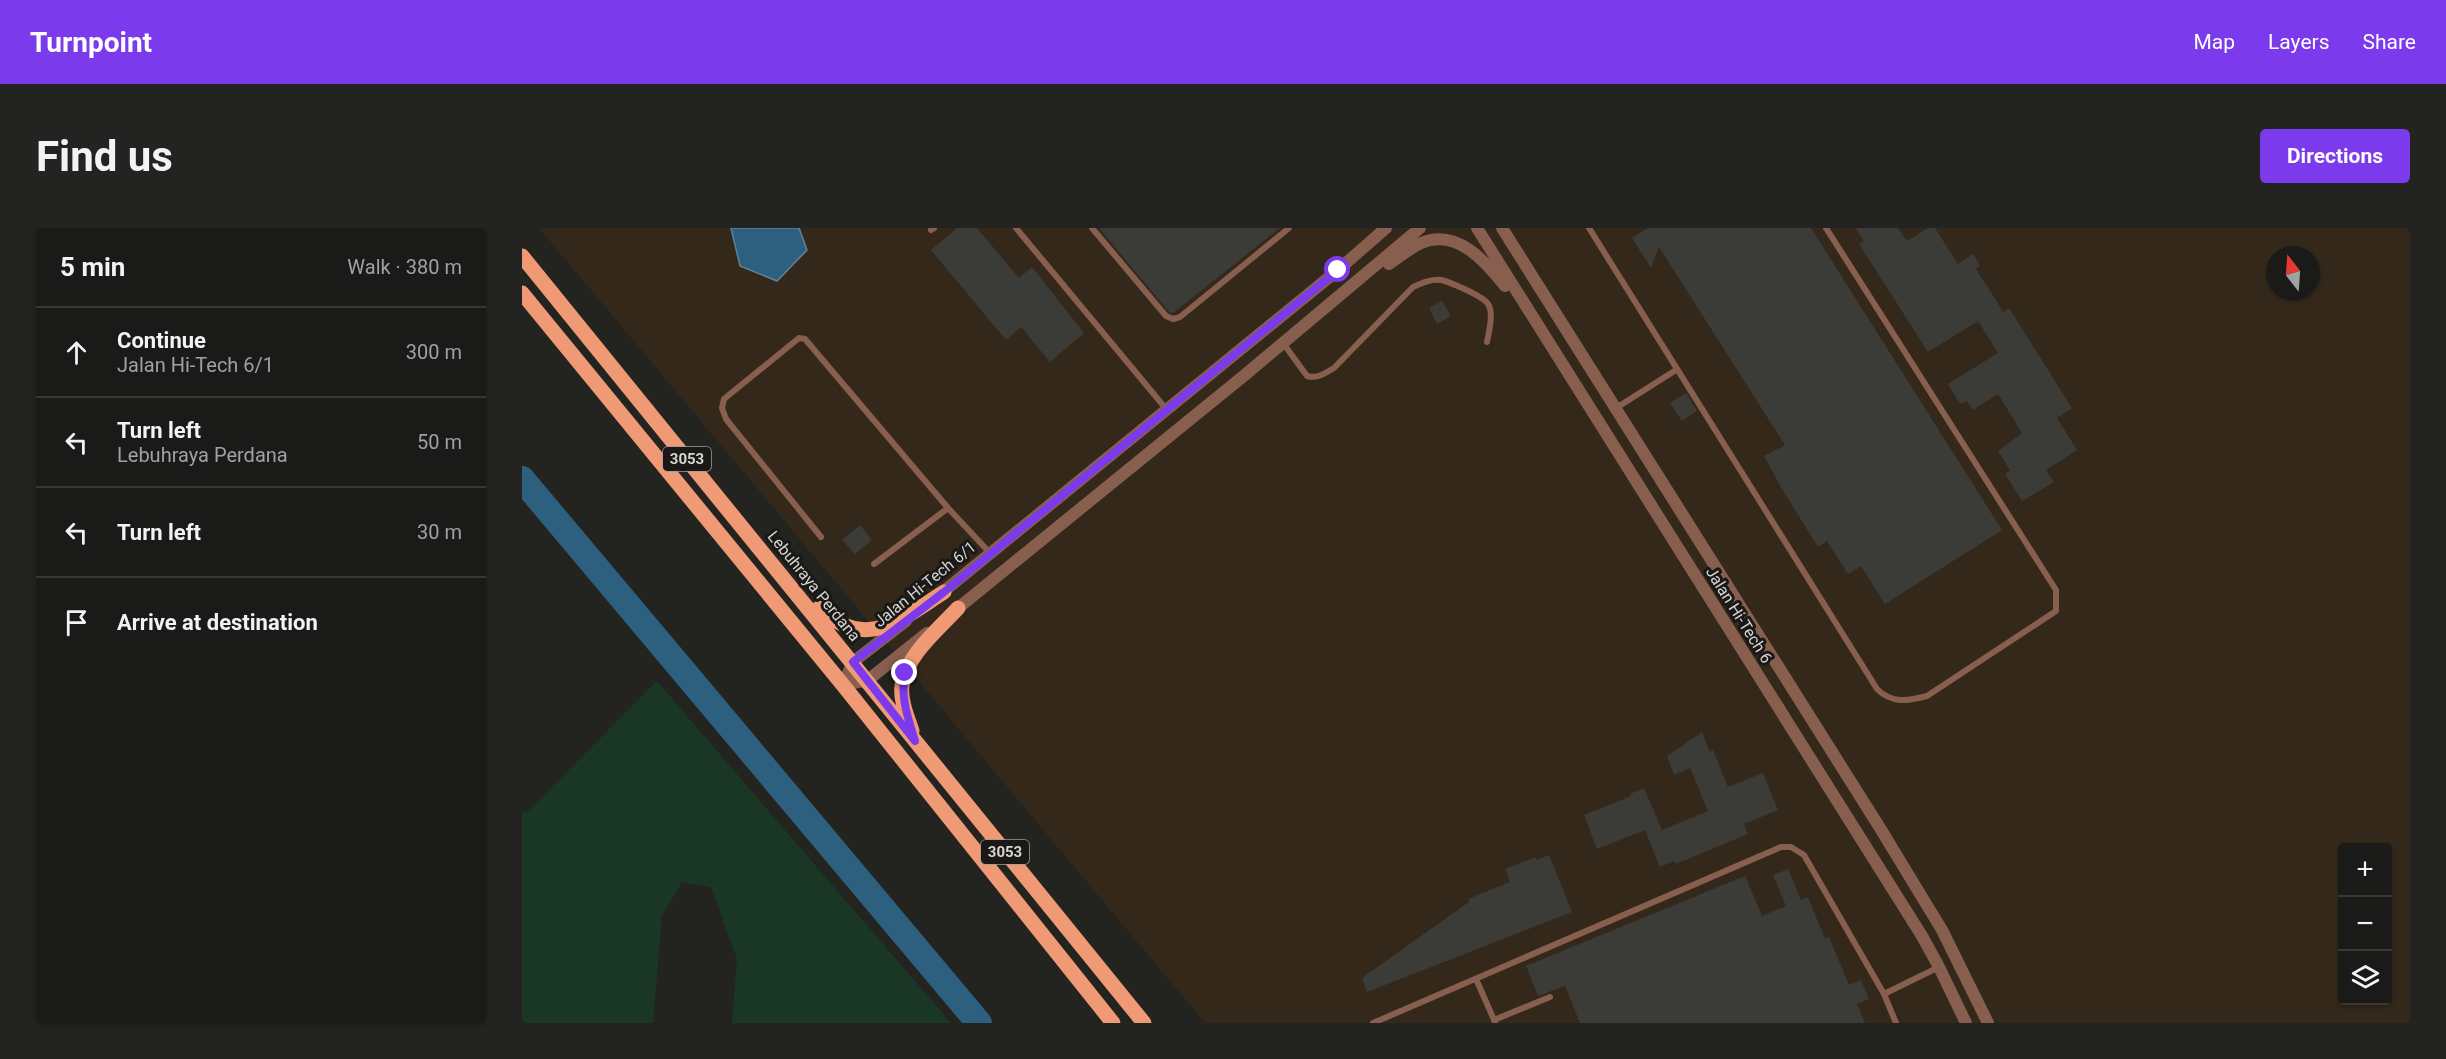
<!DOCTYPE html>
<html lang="en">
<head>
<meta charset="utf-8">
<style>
	:root { --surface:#1a1a18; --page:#232321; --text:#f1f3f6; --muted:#9fa1a2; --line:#383837; --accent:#7c3aed }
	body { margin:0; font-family:Roboto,sans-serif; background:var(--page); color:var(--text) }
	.controls { position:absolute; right:18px; bottom:18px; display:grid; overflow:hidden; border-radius:6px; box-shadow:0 2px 4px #0004 }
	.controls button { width:54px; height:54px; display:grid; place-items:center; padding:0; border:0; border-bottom:2px solid var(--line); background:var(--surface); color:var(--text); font:30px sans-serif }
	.compass { position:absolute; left:1744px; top:18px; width:54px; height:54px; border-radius:50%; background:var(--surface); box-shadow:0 2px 4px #0004; rotate:343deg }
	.stop { position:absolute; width:18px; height:18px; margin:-14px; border:4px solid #7c3aed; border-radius:50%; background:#fff }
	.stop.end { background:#7c3aed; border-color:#fff; box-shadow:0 2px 6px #0008 }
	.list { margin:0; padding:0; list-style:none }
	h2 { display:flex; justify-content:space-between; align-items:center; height:78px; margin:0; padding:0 24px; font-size:26px }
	h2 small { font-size:20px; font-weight:400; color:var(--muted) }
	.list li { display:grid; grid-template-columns:39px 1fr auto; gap:18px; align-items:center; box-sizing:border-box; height:90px; padding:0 24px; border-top:2px solid var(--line) }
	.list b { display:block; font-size:22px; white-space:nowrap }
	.list p { margin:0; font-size:20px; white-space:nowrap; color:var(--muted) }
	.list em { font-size:20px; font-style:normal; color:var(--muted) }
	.icon { flex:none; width:33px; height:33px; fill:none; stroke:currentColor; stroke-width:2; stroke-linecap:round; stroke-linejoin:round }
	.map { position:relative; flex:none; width:1888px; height:795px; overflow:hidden; border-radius:6px }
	header { display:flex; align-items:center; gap:36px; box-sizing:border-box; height:84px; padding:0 30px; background:var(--accent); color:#fff }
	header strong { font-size:28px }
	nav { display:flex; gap:33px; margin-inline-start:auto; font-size:21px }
	.intro { display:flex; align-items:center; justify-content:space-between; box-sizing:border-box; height:144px; padding:0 36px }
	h1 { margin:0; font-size:42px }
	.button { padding:15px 27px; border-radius:6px; background:var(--accent); color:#fff; font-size:21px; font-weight:700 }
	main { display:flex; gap:36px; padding:0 36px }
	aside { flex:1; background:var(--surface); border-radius:6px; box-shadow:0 2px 4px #0004 }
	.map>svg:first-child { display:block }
	.industrial { fill:#34281a; fill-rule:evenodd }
	.green { fill:#1a3726 }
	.water { fill:#2c607e; stroke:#5f8398; stroke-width:1.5 }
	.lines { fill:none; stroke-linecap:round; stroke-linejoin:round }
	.river { stroke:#2c607e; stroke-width:26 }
	.building { fill:#3b3b38 }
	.service { stroke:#885f4e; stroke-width:6 }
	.minor { stroke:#885f4e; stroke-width:12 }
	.primary { stroke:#ef9a75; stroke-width:15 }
	.route { stroke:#7c3aed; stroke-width:8 }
	.labels { text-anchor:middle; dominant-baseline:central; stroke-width:6; stroke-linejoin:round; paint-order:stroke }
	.shield { fill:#1a1917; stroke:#9e9d9b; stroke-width:1.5 }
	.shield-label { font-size:15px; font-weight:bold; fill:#d6d5d4 }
	.street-label { font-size:16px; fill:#d6d5d4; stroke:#1a1917 }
</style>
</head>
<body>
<header>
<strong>Turnpoint</strong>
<nav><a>Map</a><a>Layers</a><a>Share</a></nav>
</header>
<div class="intro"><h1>Find us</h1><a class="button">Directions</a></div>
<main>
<aside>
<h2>5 min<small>Walk · 380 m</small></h2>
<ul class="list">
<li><svg class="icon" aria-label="ahead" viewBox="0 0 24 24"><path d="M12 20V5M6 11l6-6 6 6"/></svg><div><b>Continue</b><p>Jalan Hi-Tech 6/1</p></div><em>300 m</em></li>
<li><svg class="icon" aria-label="left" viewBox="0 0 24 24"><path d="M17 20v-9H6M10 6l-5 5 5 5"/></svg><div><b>Turn left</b><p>Lebuhraya Perdana</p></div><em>50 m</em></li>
<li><svg class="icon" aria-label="left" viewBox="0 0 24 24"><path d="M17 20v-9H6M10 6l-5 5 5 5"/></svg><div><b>Turn left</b></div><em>30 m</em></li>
<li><svg class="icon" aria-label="arrive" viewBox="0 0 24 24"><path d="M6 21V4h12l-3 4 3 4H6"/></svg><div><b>Arrive at destination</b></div></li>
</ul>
</aside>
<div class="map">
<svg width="1888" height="795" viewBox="0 0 1888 795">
	<rect width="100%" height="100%" fill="#232320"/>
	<path class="industrial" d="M17 0H1888V795H683ZM1753 27H1789V63H1753ZM1820 620H1866V772H1820Z"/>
	<path class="green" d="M135 453 429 795H210L215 731 189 659 160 654 140 688 131 795H0V585L5 584Z"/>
	<path class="water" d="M209 0H277L285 22 255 53 218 38Z"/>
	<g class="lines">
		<path class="river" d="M0 251 457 795"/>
	</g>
	<path class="building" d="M435 0H455L497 50 510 39 562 105 528 134 499 99 484 112 409 22Z
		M577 0H758L651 85 647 84Z
		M1126 0H1289L1480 302 1363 376 1339 338 1326 346 1305 313 1296 319 1260 261 1242 228 1263 217 1137 19 1129 40 1110 10Z
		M1333 0H1376L1385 13 1406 0H1413L1436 36 1451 26 1458 38 1454 41 1472 69 1481 84 1487 80 1550 180 1535 190 1555 222 1524 242 1532 254 1500 273 1483 246 1488 242 1476 223 1500 205 1476 166 1451 182 1445 173 1438 176 1426 156 1476 125 1456 93 1406 124 1337 16 1342 13Z
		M920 73 929 88 915 96 907 80Z
		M1164 165 1175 183 1160 193 1148 175Z
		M338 297 350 312 333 326 320 312Z
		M1180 504 1188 524 1191 522 1206 559 1241 545 1256 582 1222 596 1226 606 1154 636 1152 633 1138 639 1123 602 1075 621 1062 587 1109 568 1108 566 1122 560 1140 602 1186 583 1168 540 1152 547 1145 528Z
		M1027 627 1050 684 845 764 840 750 947 674 946 671 988 654 983 641 1014 629 1015 632Z
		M1266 641 1279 672 1286 669 1303 711 1307 709 1327 757 1339 752 1347 771 1335 776 1343 795H1058L1043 758 1016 768 1004 738 1223 648 1240 688 1264 678 1251 647Z"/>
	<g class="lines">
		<path class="service" d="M494 0 645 182
			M570 0 644 88 651 91 658 89 767 0
			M1067 0 1355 461C1370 476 1386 473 1405 468L1534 383V362L1304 0
			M409 2 412 0
			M761 115 785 148C796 151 803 145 812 140L891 59C900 55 908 51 919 52 928 54 961 68 966 76 972 85 967 103 965 114
			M1094 180 1154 142
			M299 309 204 191 200 180 202 171 277 110 283 111 426 280 468 325
			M352 336 426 280
			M954 751 973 794
			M1362 766 1417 739
			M972 792 1028 769
			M851 795 1259 619H1269L1282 627 1362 766 1374 795"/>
		<path class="minor" d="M955 0 1400 708 1417 739 1444 795
			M980 0 1358 600 1420 702 1466 795
			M867 36C877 29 887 21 899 15 935 0 963 33 983 58
			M416 368 816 42 864 0
			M430 385 724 146 898 0
			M321 457 346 452 405 405
			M321 457 331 434 384 393"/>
		<path class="primary" d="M0 28 622 795
			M0 65 321 457 591 795
			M297 380C344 424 378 392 422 364
			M390 503C386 490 378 473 380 458 384 427 416 402 436 380"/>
	</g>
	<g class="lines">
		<path class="route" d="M383 445C378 469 386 490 393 513L331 434 422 364 816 42"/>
	</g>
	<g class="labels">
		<g class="shield">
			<rect x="141" y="219" width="48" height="24" rx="4.5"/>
			<rect x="459" y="612" width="48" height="24" rx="4.5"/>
		</g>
		<g class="shield-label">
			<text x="165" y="231">3053</text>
			<text x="483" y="624">3053</text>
		</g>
		<g class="street-label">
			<text transform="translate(403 356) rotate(-39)">Jalan Hi-Tech 6/1</text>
			<text transform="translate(292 358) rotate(51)">Lebuhraya Perdana</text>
			<text transform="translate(1217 387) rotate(58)">Jalan Hi-Tech 6</text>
		</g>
	</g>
</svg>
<div class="controls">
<button>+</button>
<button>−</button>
<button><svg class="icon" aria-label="layers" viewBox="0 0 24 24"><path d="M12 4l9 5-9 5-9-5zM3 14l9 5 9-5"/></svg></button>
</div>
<svg class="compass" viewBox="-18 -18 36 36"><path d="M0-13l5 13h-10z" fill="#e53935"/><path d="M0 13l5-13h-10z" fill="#9fa1a2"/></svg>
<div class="stop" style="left:816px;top:42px"></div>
<div class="stop end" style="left:383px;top:445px"></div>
</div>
</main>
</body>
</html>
